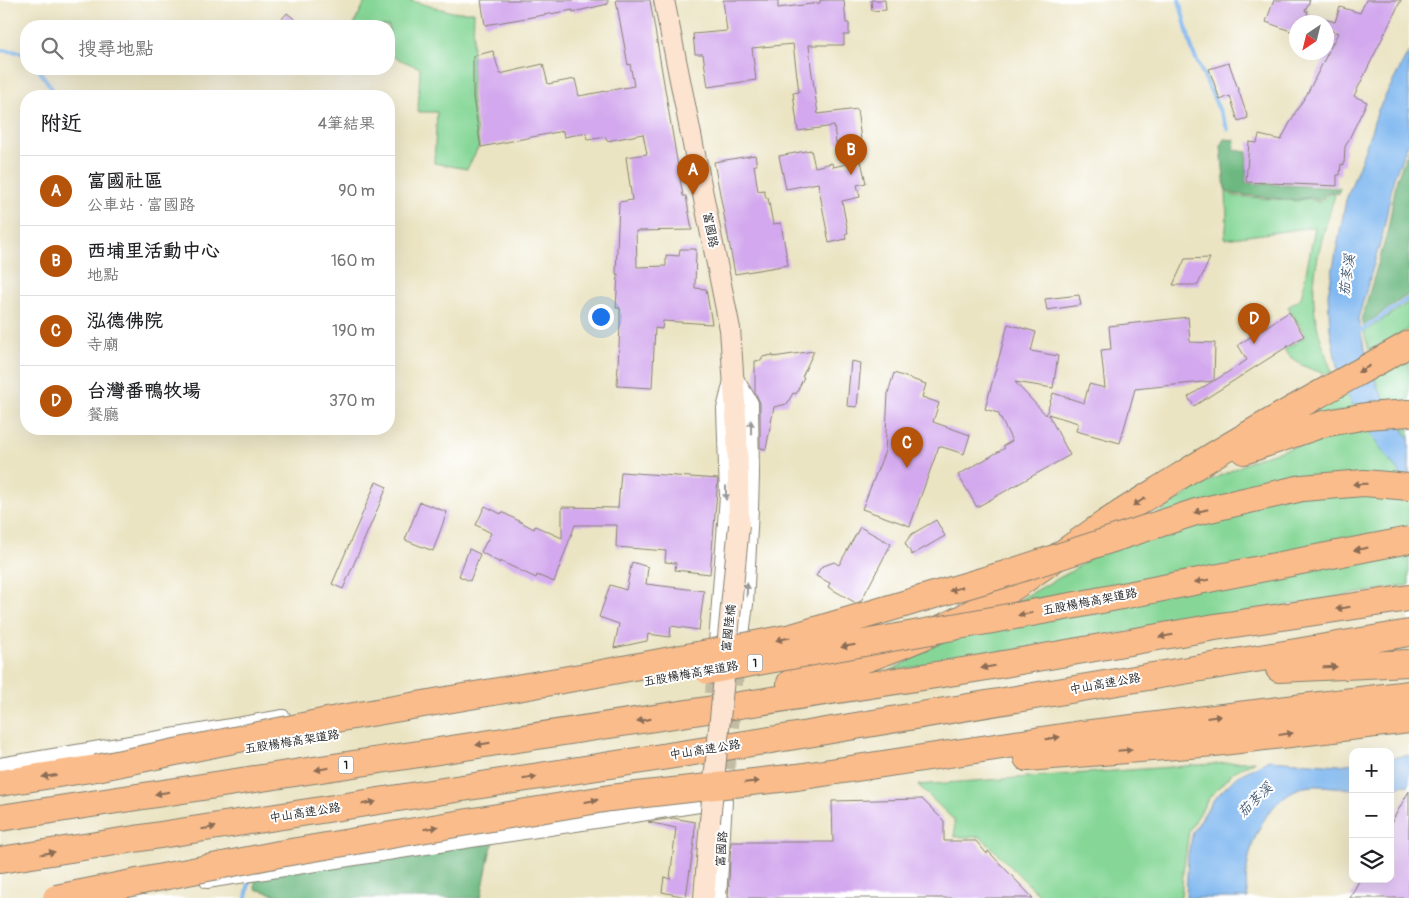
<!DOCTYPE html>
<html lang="zh-TW">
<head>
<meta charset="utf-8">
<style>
	:root { --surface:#fff; --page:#f2f2f2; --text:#202124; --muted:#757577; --line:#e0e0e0; --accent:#b45309 }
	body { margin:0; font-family:Pangolin,"LXGW WenKai TC",sans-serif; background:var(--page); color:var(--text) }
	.controls { position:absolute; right:15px; bottom:15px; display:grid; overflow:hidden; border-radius:10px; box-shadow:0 5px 20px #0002 }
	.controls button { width:45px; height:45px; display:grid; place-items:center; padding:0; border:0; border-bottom:1px solid var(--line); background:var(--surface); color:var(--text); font:25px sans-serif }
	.compass { position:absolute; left:1289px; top:15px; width:45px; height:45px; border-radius:50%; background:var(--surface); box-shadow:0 5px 20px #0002; rotate:215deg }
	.you { position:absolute; left:600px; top:316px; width:18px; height:18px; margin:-12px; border:4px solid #fff; border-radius:50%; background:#1a73e8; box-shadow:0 0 0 8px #1a73e833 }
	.badge { display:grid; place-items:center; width:32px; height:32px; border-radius:50%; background:var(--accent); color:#fff; font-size:16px; font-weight:700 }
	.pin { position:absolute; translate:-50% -41px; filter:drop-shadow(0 1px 2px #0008) }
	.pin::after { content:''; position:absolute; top:26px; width:18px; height:15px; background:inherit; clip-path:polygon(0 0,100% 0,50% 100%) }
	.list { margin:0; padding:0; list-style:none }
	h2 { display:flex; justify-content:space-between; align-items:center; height:65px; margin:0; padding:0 20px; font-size:21px }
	h2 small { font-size:16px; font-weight:400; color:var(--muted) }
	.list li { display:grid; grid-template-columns:32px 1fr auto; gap:15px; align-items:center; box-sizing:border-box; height:70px; padding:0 20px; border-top:1px solid var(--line) }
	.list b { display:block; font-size:19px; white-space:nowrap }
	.list p { margin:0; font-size:16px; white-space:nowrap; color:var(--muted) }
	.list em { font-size:16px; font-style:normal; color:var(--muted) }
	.icon { flex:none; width:28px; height:28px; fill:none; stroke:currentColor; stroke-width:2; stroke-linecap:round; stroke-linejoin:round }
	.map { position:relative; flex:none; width:1409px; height:898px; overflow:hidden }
	.search { position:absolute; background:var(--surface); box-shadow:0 5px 20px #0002; left:20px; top:20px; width:375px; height:55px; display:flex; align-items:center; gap:12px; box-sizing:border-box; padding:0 18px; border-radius:20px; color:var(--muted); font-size:19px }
	.panel { position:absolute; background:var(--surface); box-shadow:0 5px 20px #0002; left:20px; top:90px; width:375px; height:345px; border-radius:20px }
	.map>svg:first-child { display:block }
	.green { fill:#86d797; stroke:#517a5a }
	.forest { fill:#6cb880; stroke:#446a4e }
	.water { fill:#80b8f0; stroke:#4e6a86 }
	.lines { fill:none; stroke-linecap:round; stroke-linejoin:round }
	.stream { stroke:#80b8f0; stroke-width:4 }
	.building { fill:#d3a8ee }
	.street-tunnel { stroke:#c2bca2; stroke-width:14; stroke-dasharray:14 7; stroke-linecap:butt }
	.street-casing { stroke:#848070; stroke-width:16 }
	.secondary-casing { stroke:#848070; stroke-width:22 }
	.highway-casing { stroke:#848070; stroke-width:28 }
	.street { stroke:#fff; stroke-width:14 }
	.secondary { stroke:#fde4d1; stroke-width:20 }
	.highway { stroke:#fabc8b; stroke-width:26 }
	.secondary-bridge-casing { stroke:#848070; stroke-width:22; stroke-linecap:butt }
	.highway-bridge-casing { stroke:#848070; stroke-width:28; stroke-linecap:butt }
	.secondary-bridge { stroke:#fde4d1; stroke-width:20 }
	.highway-bridge { stroke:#fabc8b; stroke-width:26 }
	.oneway { fill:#8b6c54 }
	.oneway2 { fill:#999 }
	.labels { text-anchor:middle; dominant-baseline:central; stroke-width:4; stroke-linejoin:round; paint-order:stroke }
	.shield { fill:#fff; stroke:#606060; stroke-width:1 }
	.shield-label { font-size:11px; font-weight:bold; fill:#1c1c1c }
	.street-label { font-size:12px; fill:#1c1c1c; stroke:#fff }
	.water-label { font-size:14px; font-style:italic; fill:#445a71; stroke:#fff }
</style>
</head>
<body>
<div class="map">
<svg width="1409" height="898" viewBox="0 0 1409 898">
	<rect width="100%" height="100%" fill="#fff"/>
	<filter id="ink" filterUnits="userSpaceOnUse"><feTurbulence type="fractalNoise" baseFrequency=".02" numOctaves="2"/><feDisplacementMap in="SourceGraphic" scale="10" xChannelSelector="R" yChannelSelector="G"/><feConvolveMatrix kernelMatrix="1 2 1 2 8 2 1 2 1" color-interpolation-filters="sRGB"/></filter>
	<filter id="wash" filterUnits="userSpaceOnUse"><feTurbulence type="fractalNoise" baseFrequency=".0096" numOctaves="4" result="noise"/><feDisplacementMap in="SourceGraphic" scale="20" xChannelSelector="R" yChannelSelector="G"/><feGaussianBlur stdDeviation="1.12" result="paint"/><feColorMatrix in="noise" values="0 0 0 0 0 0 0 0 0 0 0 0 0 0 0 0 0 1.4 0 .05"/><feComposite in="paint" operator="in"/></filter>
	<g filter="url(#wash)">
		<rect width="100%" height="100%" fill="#ebe4c3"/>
		<path class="green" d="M366 0H409L452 12H474L471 98 479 146 467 169 434 163 437 112H418L420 68 389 55V26H353Z
			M1226 191 1234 196 1296 201 1309 198 1319 203 1330 192 1335 195C1323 235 1308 278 1316 320 1319 337 1326 355 1332 372L1326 374C1309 369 1295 364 1284 350L1306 336 1288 307 1301 298 1315 227 1225 239 1227 217Z
			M1409 302V329L1369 351 1364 332Z
			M1409 358V403L1303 417Z
			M1409 428V585L890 671 1070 572 1197 487 1257 458 1310 442 1351 432Z
			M1255 761 1233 772 1209 798 1189 831 1183 872 1181 898H1042L981 837H955L954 820 918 785Z"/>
		<path class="forest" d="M1225 139 1235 140 1234 150 1247 152 1246 183 1340 188 1338 194 1329 191 1319 201 1310 197 1296 200 1234 194 1225 189 1221 146Z
			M1409 150V294L1363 326 1361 320 1387 234 1397 178Z
			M502 822 490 852 481 898H287L255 889V848Z"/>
		<path class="water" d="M1409 51V142L1394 177 1383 233 1358 319 1364 346 1378 388 1409 439V490L1400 474 1376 442 1351 401 1337 367 1330 329 1328 294 1346 200 1364 152 1378 110Z
			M1409 755V785L1390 787V758Z
			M1269 760 1339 765 1353 763V789C1335 788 1312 782 1295 790 1260 807 1240 862 1248 898H1186L1188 855 1193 832 1213 800 1236 777Z"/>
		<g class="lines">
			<path class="stream" d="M1179 0 1192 50 1228 129
				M0 50 20 52 26 57
				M38 69 51 87 55 96
				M1361 331 1409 298
				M246 898 249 882"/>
		</g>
		<g id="blocks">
			<path class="building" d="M481 0H608V4L573 12V10L485 25Z
				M616 0H650L683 196H686L692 230 636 231 637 267 666 266V255L679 256 680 249H696L695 288 706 289 712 324 663 321 662 329 655 328 652 388 617 386 620 325V308H616L618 274H616L619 202 632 200 626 157 647 154 643 134 607 141 606 137 587 140 586 133 564 137 563 131 481 147 473 98V56L493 51 500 74 543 64 548 84 575 79 579 96 634 86 630 64 628 65Z
				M723 0H778V8L820 3V0H844L846 23H849V35H844V45H809L811 67 818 114 857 109 861 140 836 143 834 126 798 131 793 93 799 92 793 44 752 48 756 80 708 87 703 54H695L693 34 727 31Z
				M871 0H885L886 10 872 11Z
				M1274 0H1310L1305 11H1308L1307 14 1335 22 1340 7 1360 13 1366 0H1401L1354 96 1367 102 1345 147 1344 165 1341 164 1340 175H1337V186L1246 182 1249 142 1257 143 1259 135 1281 140 1295 113 1307 94 1338 33 1326 29V21L1296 22V33L1266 22Z
				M287 13 303 26H276Z
				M1229 63 1248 118 1238 121 1230 96 1220 100 1209 69Z
				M811 150 815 167 832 163 833 167 861 161 866 183 857 185 860 197 842 201 848 233 845 234 846 239 829 243 818 183 786 189 779 156Z
				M755 155 757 165H754L758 191 764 190 766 198H768L773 224 781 223 788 265 735 274 714 162Z
				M1210 258 1198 285H1173L1185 259Z
				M1079 295 1081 305 1047 310 1045 299Z
				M1289 312 1304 336 1194 406 1188 397 1213 381 1135 389 1120 443 1076 431 1078 423 1048 414 1070 455 977 507 958 475 1005 448 1003 446 1012 441 998 413 985 409 1008 324 1036 332 1031 351 1058 356 1053 388 1015 382 1046 415 1053 393 1084 403 1089 384 1105 388 1101 350 1111 349 1109 326 1188 317 1190 342 1215 343 1214 381 1247 360 1238 345Z
				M814 351 802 377H804L796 394 793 393 787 404 774 407 766 449 760 448V403L755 392V361L762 360V357L773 355V357Z
				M851 361 861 363 857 407 847 406Z
				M894 373 926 384 922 397 939 403 933 422 970 435 964 454 939 446 910 526 862 509 885 451 888 393Z
				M621 472 718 479 710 574 675 570 676 563 665 562 666 551 616 547 617 525H575L554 582 537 575 536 578 500 561V563L481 552 491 533 476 525 485 506 501 514 502 512 534 529 535 526 562 538V507L618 508Z
				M376 482 387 487 343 589 332 584Z
				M420 502 447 512 433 551 405 540Z
				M936 520 945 536 912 555 905 543 912 534Z
				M860 527 891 544 861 601 856 603 828 587 830 583 816 576 821 567 834 562 839 565Z
				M469 549 480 554 470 581 459 576Z
				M632 562 648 567 646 584 704 591 699 630 671 626 670 637 648 634 647 641 614 648 619 624 599 617 610 585 626 590Z
				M1409 791V898H1350L1360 879H1390V825Z
				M922 799 944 821V841H976L987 854 988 851 1033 898H728L731 842H833L832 801Z
				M673 818 695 822 694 842 686 897 662 892 664 877 670 879 676 828 648 822Z"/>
		</g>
	</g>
	<g filter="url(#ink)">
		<use href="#blocks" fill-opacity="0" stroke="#848070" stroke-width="1"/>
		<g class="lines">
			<path class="street-tunnel" d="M711 714 713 677
				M726 790 737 673"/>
			<defs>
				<path id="street" d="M715 656 727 496 724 409 733 373 751 403 752 475 751 509 746 604 740 650
					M0 765 283 717
					M207 881 725 801 719 898"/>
				<path id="secondary" d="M664 0 730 329 737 431 739 525
					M704 898 710 821"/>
				<path id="highway" d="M1244 451 1323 424 1366 416 1409 413
					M1279 669 1409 663
					M790 683C851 665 906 647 962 618 1013 591 1057 556 1104 524 1128 508 1153 493 1177 478 1252 430 1331 388 1409 344
					M1027 758 1214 743 1409 720
					M797 777 1075 735 1409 694
					M0 783 97 768
					M0 818 975 669 1221 626 1409 598
					M0 860 796 736 1409 633"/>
			</defs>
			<use href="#street" class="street-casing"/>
			<use href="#secondary" class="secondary-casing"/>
			<use href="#highway" class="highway-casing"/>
			<use href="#street" class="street"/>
			<use href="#secondary" class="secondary"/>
			<use href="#highway" class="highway"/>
			<defs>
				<path id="secondary-bridge" d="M710 821 739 525"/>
				<path id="highway-bridge" d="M708 671 1076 605 1409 540
					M97 768 342 718 586 676 792 637 1002 575 1196 512 1302 488 1364 483 1409 487
					M56 898 279 854 610 798 797 777"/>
			</defs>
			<use href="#secondary-bridge" class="secondary-bridge-casing"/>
			<use href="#highway-bridge" class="highway-bridge-casing"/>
			<use href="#secondary-bridge" class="secondary-bridge"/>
			<use href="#highway-bridge" class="highway-bridge"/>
		</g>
		<defs><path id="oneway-solid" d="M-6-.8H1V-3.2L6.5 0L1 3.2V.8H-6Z" transform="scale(1.25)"/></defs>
		<g class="oneway">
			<use href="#oneway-solid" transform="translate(1364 369) rotate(151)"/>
			<use href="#oneway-solid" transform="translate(1360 484) rotate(178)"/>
			<use href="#oneway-solid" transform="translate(1139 502) rotate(148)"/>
			<use href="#oneway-solid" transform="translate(1201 511) rotate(166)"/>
			<use href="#oneway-solid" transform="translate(1361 549) rotate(169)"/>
			<use href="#oneway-solid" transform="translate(1202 581) rotate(169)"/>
			<use href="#oneway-solid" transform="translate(956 589) rotate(164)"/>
			<use href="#oneway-solid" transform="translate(1343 608) rotate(171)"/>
			<use href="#oneway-solid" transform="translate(1025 614) rotate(170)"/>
			<use href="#oneway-solid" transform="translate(1166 636) rotate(170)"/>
			<use href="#oneway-solid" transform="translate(783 639) rotate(169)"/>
			<use href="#oneway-solid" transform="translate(848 646) rotate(170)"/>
			<use href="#oneway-solid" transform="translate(988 667) rotate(170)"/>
			<use href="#oneway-solid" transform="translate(1330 667) rotate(-2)"/>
			<use href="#oneway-solid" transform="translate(1214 717) rotate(-7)"/>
			<use href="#oneway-solid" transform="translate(644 720) rotate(171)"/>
			<use href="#oneway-solid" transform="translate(1286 734) rotate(-7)"/>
			<use href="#oneway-solid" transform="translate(1053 738) rotate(-9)"/>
			<use href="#oneway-solid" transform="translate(483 744) rotate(171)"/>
			<use href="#oneway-solid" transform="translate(1125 750) rotate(-5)"/>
			<use href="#oneway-solid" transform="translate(322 769) rotate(171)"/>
			<use href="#oneway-solid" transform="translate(49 776) rotate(172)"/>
			<use href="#oneway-solid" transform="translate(530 778) rotate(-9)"/>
			<use href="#oneway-solid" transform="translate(752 782) rotate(-6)"/>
			<use href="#oneway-solid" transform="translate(162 793) rotate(171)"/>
			<use href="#oneway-solid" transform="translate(591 801) rotate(-10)"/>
			<use href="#oneway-solid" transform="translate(369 803) rotate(-9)"/>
			<use href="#oneway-solid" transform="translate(209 828) rotate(-9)"/>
			<use href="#oneway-solid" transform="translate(431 828) rotate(-10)"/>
			<use href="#oneway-solid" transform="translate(48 853) rotate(-9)"/>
		</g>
		<g class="oneway2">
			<use href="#oneway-solid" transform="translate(751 427) rotate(-91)"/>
			<use href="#oneway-solid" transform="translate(726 493) rotate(90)"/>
			<use href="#oneway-solid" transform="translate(747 590) rotate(-87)"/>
		</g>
	</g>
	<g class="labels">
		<g class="shield">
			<rect x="747.5" y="654.5" width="15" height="17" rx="4"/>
			<rect x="338.5" y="756.5" width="15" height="17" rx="4"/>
		</g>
		<g class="shield-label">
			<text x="755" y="663">1</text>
			<text x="346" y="765">1</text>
		</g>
		<g class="street-label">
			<text transform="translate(710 230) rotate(79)">富國路</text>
			<text transform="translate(1090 602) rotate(-11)">五股楊梅高架道路</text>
			<text transform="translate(729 628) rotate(-84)">富國陸橋</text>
			<text transform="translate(691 674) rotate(-10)">五股楊梅高架道路</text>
			<text transform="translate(1105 684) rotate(-10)">中山高速公路</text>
			<text transform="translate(292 742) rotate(-9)">五股楊梅高架道路</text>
			<text transform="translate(705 750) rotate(-9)">中山高速公路</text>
			<text transform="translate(305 813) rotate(-9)">中山高速公路</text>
			<text transform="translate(722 849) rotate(-86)">富國路</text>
		</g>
		<g class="water-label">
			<text transform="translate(1347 275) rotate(-82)">茄苳溪</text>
			<text transform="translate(1255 800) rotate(-44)">茄苳溪</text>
		</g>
	</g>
</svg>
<div class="controls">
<button>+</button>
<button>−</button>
<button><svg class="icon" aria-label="layers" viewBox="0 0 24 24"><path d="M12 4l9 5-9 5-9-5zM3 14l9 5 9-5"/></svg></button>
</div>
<svg class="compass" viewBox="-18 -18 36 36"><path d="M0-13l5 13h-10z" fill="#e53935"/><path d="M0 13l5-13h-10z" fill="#757577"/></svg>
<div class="you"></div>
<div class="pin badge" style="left:693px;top:195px">A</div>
<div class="pin badge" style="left:851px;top:175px">B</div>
<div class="pin badge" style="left:907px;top:468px">C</div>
<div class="pin badge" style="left:1254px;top:344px">D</div>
<div class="search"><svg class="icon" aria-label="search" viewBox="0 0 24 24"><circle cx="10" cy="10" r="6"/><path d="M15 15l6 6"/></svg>搜尋地點</div>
<section class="panel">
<h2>附近<small>4筆結果</small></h2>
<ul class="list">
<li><span class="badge">A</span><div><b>富國社區</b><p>公車站 · 富國路</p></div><em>90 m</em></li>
<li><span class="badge">B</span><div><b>西埔里活動中心</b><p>地點</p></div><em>160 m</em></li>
<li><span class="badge">C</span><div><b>泓德佛院</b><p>寺廟</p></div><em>190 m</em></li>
<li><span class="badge">D</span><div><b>台灣番鴨牧場</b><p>餐廳</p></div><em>370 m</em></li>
</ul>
</section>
</div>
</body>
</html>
